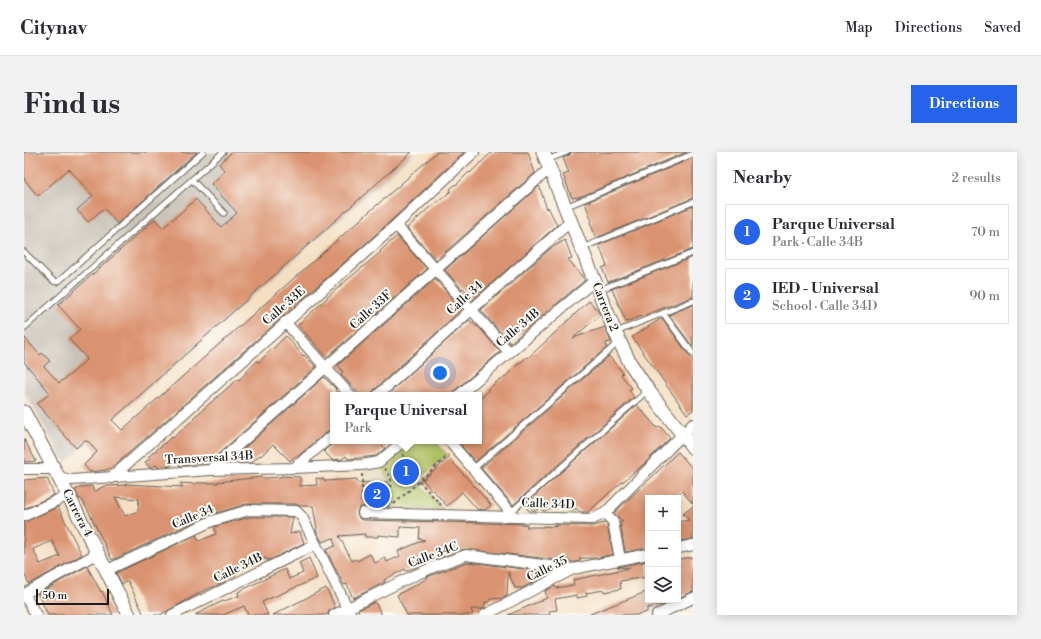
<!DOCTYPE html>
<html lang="en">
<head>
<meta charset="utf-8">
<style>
	:root { --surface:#fff; --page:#f2f2f3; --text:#2b2b33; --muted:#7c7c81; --line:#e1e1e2; --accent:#2563eb }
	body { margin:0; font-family:"Libre Bodoni",serif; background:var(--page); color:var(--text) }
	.controls { position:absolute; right:12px; bottom:12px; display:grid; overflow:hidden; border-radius:0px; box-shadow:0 2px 10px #0003 }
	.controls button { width:36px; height:36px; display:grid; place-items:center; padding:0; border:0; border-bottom:1px solid var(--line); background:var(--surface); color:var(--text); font:20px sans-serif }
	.scale { position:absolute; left:12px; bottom:10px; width:73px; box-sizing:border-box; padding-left:4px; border:2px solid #1c1c1c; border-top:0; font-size:11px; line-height:14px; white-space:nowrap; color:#1c1c1c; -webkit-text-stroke:3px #fdfcf7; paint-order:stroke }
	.you { position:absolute; left:416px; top:221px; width:14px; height:14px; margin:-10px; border:3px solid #fff; border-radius:50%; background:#1a73e8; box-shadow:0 0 0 6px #1a73e833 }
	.badge { display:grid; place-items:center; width:26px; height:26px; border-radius:50%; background:var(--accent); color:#fff; font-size:13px; font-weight:700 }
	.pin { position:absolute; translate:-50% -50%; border:2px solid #fff; box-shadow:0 1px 4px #0006 }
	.popup { position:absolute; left:306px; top:240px; width:152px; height:52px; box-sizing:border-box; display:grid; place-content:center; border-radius:0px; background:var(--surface); filter:drop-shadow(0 1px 3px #0005); font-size:13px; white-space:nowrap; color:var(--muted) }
	.popup b { font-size:15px; color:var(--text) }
	.popup::after { content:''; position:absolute; left:50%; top:100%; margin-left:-8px; border:8px solid transparent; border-top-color:var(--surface) }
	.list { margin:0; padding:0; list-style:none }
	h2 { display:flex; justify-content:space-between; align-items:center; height:52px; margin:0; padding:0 16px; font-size:17px }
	h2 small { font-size:13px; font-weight:400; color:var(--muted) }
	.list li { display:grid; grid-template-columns:26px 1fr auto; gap:12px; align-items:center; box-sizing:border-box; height:56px; margin:0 8px 8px; padding:0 8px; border:1px solid var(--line); border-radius:0px }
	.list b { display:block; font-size:15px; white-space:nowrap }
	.list p { margin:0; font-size:13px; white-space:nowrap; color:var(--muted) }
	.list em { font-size:13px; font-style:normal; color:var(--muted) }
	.icon { flex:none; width:22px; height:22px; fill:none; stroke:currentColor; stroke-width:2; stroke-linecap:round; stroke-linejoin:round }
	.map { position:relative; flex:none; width:669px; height:463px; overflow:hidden; border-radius:0px }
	header { display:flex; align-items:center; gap:24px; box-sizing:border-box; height:56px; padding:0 20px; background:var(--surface); border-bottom:1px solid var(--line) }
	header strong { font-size:19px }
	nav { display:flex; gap:22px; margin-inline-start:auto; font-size:14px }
	.intro { display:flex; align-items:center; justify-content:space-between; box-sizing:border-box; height:96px; padding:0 24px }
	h1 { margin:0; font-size:28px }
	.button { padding:10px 18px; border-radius:0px; background:var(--accent); color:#fff; font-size:14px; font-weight:700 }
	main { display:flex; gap:24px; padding:0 24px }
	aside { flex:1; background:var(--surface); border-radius:0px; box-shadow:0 2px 10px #0003 }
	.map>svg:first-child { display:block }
	.built { fill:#e0d1b4 }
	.industrial { fill:#c9c3b8 }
	.green { fill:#b0c164; stroke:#666e40 }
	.building { fill:#da936f; fill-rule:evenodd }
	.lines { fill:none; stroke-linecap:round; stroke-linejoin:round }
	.service-casing { stroke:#686056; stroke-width:7 }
	.minor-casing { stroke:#686056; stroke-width:12 }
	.tertiary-casing { stroke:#686056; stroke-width:15 }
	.path { stroke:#686056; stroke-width:2; stroke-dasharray:3 3; stroke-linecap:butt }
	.service { stroke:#fff; stroke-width:5 }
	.minor { stroke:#fff; stroke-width:10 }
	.tertiary { stroke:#fff; stroke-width:13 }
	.labels { text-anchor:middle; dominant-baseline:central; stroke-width:4; stroke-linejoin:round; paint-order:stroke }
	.street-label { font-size:12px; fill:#1c1c1c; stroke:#fdfcf7 }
</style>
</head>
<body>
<header>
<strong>Citynav</strong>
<nav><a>Map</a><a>Directions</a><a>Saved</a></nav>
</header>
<div class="intro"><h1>Find us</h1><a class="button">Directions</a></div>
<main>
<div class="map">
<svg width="669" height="463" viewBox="0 0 669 463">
	<rect width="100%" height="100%" fill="#fdfcf7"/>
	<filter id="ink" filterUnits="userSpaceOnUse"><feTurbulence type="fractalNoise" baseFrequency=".025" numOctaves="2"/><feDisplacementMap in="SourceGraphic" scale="8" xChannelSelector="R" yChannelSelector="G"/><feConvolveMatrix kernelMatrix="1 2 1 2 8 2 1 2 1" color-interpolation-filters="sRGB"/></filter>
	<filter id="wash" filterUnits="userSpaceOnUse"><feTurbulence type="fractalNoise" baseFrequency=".012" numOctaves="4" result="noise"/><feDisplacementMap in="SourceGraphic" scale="16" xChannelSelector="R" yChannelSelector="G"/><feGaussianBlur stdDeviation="0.9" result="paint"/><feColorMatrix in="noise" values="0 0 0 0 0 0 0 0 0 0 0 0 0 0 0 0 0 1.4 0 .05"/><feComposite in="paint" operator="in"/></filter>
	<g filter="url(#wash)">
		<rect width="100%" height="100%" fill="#f4dfc3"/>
		<path class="built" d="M356 312 365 329 366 357H340V315Z"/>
		<path class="industrial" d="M0 0H392L41 311 0 239Z"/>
		<path class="green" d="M383 289H411L423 303 393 329 419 357H366L365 329 356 312Z"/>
		<g id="blocks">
			<path class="building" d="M0 0H173L93 72 80 56 64 70 53 58 69 44 45 17 14 44 0 27Z
				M208 0H388L88 268 98 278 413 0H440L368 68 260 164 256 165 255 168 89 315 82 318 66 320 60 313 73 300 64 289 63 290 61 288 52 296 13 252 26 241 0 210V185L16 203 18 201 26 209 20 214 35 231 47 222 63 207 45 187 56 177 34 153 131 67 139 76 172 47 197 75 213 61 187 32 201 19 195 12Z
				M468 0H504L511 21 412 108 383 76 406 55 414 49V50L427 39 426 37 432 32V33L445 20 446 21Z
				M547 0H663L558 44 548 46 539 23 545 21 539 6 546 3Z
				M669 6V46L572 86 566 70 568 69 561 51Z
				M515 34 523 57 524 55 533 73 449 148 439 136 438 137 421 118Z
				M669 54V97L584 130 578 116 583 114 575 93Z
				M373 84 403 117 303 205 274 173 317 133 357 100 356 99Z
				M541 88 548 106 544 107 561 128 486 191 457 158 527 96Z
				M669 105V145L602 170 588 137Z
				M411 127 428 146V147L437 158 350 238 347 243H336L317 222 319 220 314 213Z
				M565 149 574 159 576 163 549 186 581 175 587 190 582 191 583 195 451 310 434 289H455V248L464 239 463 238 469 233 476 227 477 229 496 210H497L503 205 504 206Z
				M669 153V195L645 163Z
				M638 166 669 209V258L663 262 608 185Z
				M445 168 453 175 454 174 476 200 431 238 429 243 364 242Z
				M262 184 279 204 280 203 292 215 183 312H173L172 310 169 313 156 314 153 309 146 314 142 315 140 313 137 315H133L132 313 126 316 121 310 126 307 124 305 148 285 149 286 170 267 169 266 214 227 215 228 233 209 235 210Z
				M585 204 599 221 597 223 608 236 605 238 610 245 489 353 457 316Z
				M300 225 312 237 311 238 316 243H309V277L305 278 273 305 272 304 266 309 249 292 237 304 236 303 227 311H212L208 307Z
				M613 253 633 276 636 274 646 286 620 312 591 336 564 360H556L553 357H538L533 352 521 359H519L516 355 512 359H505L500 353Z
				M0 287 12 309 0 310Z
				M312 289H354L361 296 352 304 324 307 322 304 318 307 308 308 300 299Z
				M654 300 669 317V352L658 339 650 346H624V396L601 400 596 370H599L590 361Z
				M425 306 467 353 461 358 453 357 438 340 423 354 409 338 408 339 399 328Z
				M257 324 276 325V334L293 333 292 326 300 327 301 329 333 327V331L364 330 365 355H336L334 357 333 361 335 366 339 368 498 372 504 373 502 375H519V374L532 375 530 373 569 374 581 371 583 373 589 402 573 406H556V409L552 410 440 397 382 419 381 417 360 428 361 430 329 446 323 432 320 433 302 398 311 394 309 386 298 390 292 378 293 377 289 354H276L272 352H223L185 363 88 408 64 358 57 347H55L51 338 58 335 68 334 70 340 80 334 102 333 101 332 159 335 156 331 172 332 171 331H194L193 330 238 325V326H243L257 325ZM91 345 115 347 114 359 101 364ZM376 375 396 376 395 387 401 388 374 399 376 404 363 410 361 406 351 411 346 402 333 409 331 407 328 409 315 384 341 382V385H354V383L376 385Z
				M23 326 30 343 0 357V328Z
				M669 354V387L654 389V370L665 368 659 362Z
				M34 355 58 403 5 432 0 421V370ZM28 389 36 404 16 412 9 397Z
				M226 365H269L266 382 276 379 280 391 248 407 243 408 242 406 220 410 221 414 210 418 212 423 200 427 201 430 179 439 136 463H120L104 429 98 432 92 421 172 383 175 389 192 382 190 375Z
				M669 405V440L654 446V407Z
				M285 406 293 426 238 450 244 463H224L220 454 199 463H171L197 450 215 444 214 440 261 417 265 427 279 421 275 411Z
				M624 409V425L596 429 597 437 580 440V438L562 441 563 444 553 446V443L531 447 533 458 525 459 526 463H484L523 446 521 439 531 434 532 436 550 433 549 428 606 416 593 415Z
				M443 410 524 420 525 422 498 436H491L484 420 483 444 479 446 466 447V450H461V456L458 457H447L449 463H383L373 443 404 426 403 425Z
				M63 414 77 440 78 439 89 463H24L14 442Z
				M302 436 311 455 305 459 304 462 301 463H249Z
				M624 439V448H644V451L639 453 623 456V460L614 462V463H564Z
				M351 450 358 463H336L334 458Z"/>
		</g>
	</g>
	<g filter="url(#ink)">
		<use href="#blocks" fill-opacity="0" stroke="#686056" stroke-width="1"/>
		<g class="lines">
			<defs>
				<path id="service" d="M523 8 543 0
					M168 28 200 61
					M541 55 669 2
					M558 96 669 50
					M0 100 28 128 32 130 35 129 179 0
					M575 138 669 101
					M639 161 669 202
					M0 176 199 0
					M592 180 669 149
					M449 317 595 190
					M487 360 623 239"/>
				<path id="minor" d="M372 73 485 200
					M261 170 326 243
					M354 243 447 158 546 70
					M435 243 570 129
					M425 289 490 364
					M270 316 309 283
					M0 317H30
					M186 318 525 17
					M34 325 48 328 186 318 270 316 338 313 355 310 379 289
					M87 326 372 73 450 0
					M339 361 569 367 581 361 669 272
					M581 361 589 370 596 407
					M0 364 44 343
					M654 396 669 393
					M83 418 188 369 225 358 272 359 278 365 327 463
					M0 442 74 401
					M0 442 12 463
					M148 463 292 392
					M310 463C353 442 396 418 442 403L549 417
					M461 463 549 417 624 402
					M633 463 669 446"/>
				<path id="tertiary" d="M519 0 591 180 606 211 624 238 669 296
					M0 260 44 343 105 463"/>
			</defs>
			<use href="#service" class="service-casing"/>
			<use href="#minor" class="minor-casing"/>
			<use href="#tertiary" class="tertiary-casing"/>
			<path class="path" d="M378 302 399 326
				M361 316 367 328 368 352
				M338 322V352
				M395 329 417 353
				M370 352 425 303"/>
			<use href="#service" class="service"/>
			<use href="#minor" class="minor"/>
			<use href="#tertiary" class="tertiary"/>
		</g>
	</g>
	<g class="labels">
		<g class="street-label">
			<text transform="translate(441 146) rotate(-42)">Calle 34</text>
			<text transform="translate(260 154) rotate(-41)">Calle 33E</text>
			<text transform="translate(581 155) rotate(68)">Carrera 2</text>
			<text transform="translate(347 158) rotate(-42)">Calle 33F</text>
			<text transform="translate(494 176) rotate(-40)">Calle 34B</text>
			<text transform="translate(185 306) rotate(-3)">Transversal 34B</text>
			<text transform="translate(524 352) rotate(2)">Calle 34D</text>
			<text transform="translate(53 361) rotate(63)">Carrera 4</text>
			<text transform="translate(169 365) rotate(-23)">Calle 34</text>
			<text transform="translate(409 403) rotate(-21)">Calle 34C</text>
			<text transform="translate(214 416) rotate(-26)">Calle 34B</text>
			<text transform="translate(523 417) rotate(-26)">Calle 35</text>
		</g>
	</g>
</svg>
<div class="controls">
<button>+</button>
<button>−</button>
<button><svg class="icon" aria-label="layers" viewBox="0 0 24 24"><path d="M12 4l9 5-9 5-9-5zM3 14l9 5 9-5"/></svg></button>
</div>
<div class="scale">50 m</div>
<div class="you"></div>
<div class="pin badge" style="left:382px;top:320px">1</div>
<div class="popup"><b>Parque Universal</b>Park</div>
<div class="pin badge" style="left:353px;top:343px">2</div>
</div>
<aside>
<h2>Nearby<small>2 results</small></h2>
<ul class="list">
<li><span class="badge">1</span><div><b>Parque Universal</b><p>Park · Calle 34B</p></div><em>70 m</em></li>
<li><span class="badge">2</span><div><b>IED - Universal</b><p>School · Calle 34D</p></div><em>90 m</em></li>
</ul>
</aside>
</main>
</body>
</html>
